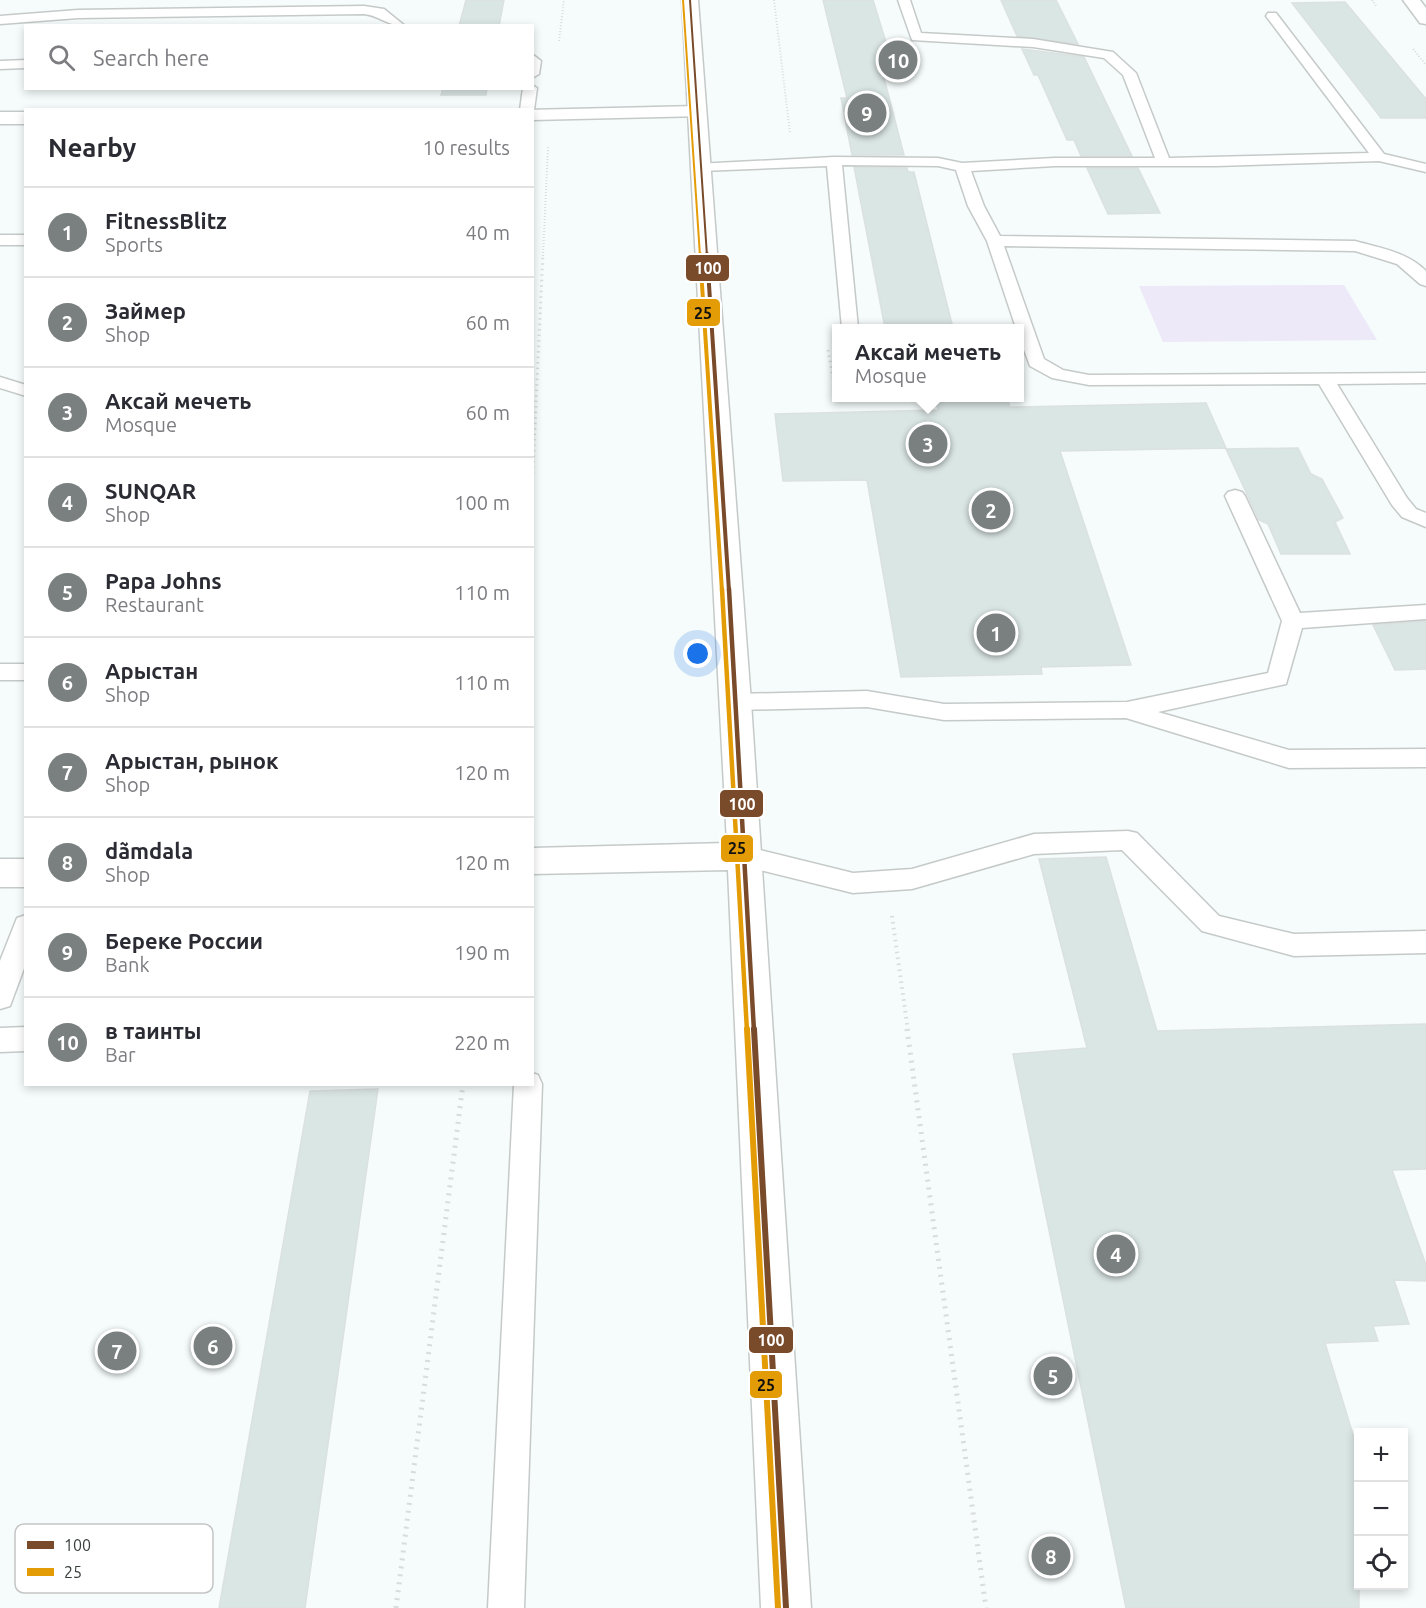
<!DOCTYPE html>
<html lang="en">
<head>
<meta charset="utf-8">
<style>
	:root { --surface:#fff; --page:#f2f2f3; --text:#2b2b33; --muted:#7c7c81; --line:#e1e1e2; --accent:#7a807f }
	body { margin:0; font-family:Ubuntu,sans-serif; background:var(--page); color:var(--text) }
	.controls { position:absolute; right:18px; bottom:18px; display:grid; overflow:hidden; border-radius:0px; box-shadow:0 3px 9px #0003 }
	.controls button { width:54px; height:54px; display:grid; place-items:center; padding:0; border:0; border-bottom:2px solid var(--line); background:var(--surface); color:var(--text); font:30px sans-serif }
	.you { position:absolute; left:698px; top:654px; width:21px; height:21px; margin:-15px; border:4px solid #fff; border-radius:50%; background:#1a73e8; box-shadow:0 0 0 9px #1a73e833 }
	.badge { display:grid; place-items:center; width:39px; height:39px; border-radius:50%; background:var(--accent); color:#fff; font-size:20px; font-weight:700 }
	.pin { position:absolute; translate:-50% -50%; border:3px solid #fff; box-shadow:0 2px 6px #0006 }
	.popup { position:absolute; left:832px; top:324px; width:192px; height:78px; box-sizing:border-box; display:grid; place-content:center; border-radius:0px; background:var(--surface); filter:drop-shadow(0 2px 4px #0005); font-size:20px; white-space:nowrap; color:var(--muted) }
	.popup b { font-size:22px; color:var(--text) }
	.popup::after { content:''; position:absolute; left:50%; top:100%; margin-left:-12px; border:12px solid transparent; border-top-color:var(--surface) }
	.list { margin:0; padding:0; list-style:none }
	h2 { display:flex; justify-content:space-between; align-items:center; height:78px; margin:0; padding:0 24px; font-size:26px }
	h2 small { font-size:20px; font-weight:400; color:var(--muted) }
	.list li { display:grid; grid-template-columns:39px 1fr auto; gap:18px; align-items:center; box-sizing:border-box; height:90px; padding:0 24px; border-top:2px solid var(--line) }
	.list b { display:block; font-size:22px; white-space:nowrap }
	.list p { margin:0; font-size:20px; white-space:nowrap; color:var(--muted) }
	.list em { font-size:20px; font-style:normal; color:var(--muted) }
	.icon { flex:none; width:33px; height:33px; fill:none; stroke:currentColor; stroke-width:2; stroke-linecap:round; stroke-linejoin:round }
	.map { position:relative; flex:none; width:1426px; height:1608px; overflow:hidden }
	.search { position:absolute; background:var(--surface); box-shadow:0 3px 9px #0003; left:24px; top:24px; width:510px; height:66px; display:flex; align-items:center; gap:15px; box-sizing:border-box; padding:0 21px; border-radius:0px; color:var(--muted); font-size:22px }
	.panel { position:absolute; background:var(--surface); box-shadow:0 3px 9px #0003; left:24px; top:108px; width:510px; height:978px; border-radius:0px }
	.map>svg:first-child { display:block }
	.green { fill:#ede9f8 }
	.building { fill:#dae6e4; stroke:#dbe1e0; stroke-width:1.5 }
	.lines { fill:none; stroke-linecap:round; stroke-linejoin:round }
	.service-casing { stroke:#c5cac9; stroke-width:3 }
	.minor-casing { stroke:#c5cac9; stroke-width:3 }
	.tertiary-casing { stroke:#c5cac9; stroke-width:3 }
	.secondary-casing { stroke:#c5cac9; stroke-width:3 }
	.path-far3 { stroke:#d9dcdc; stroke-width:2; stroke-dasharray:1 2; stroke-linecap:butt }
	.path-far2 { stroke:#d9dcdc; stroke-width:3; stroke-dasharray:1.5 4; stroke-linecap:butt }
	.path-far1 { stroke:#d9dcdc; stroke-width:4; stroke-dasharray:1.5 4.5; stroke-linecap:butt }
	.path { stroke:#d9dcdc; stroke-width:5; stroke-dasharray:2 6; stroke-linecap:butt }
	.service { fill:#fefffe; fill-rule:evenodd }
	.minor { fill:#fefffe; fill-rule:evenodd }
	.tertiary { fill:#fefffe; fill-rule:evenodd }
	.secondary { fill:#fefffe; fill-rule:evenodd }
	.bus-1-far3-casing { stroke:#fff; stroke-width:4.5 }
	.bus-1-far2-casing { stroke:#fff; stroke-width:8 }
	.bus-1-far1-casing { stroke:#fff; stroke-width:9 }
	.bus-1-casing { stroke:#fff; stroke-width:10 }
	.bus-2-far3-casing { stroke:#fff; stroke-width:4.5 }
	.bus-2-far2-casing { stroke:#fff; stroke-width:8 }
	.bus-2-far1-casing { stroke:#fff; stroke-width:9 }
	.bus-2-casing { stroke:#fff; stroke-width:10 }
	.bus-1-far3 { stroke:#7a4b2a; stroke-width:2 }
	.bus-1-far2 { stroke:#7a4b2a; stroke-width:4 }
	.bus-1-far1 { stroke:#7a4b2a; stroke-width:4.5 }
	.bus-1 { stroke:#7a4b2a; stroke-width:6 }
	.bus-2-far3 { stroke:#e49c06; stroke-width:2 }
	.bus-2-far2 { stroke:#e49c06; stroke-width:4 }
	.bus-2-far1 { stroke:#e49c06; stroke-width:4.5 }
	.bus-2 { stroke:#e49c06; stroke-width:6 }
	.key { fill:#fff; stroke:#c3c5c4; stroke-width:1.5 }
	.key-label { font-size:16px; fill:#373d3c }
	.line-badge { stroke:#fff; stroke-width:2 }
	.badge-label { font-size:16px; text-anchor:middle; font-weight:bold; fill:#fff }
	.pale-badge-label { font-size:16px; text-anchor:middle; font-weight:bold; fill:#111 }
</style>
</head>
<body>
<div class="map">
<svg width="1426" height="1608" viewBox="0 0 1426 1608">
	<rect width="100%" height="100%" fill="#f5fcfb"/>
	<path class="green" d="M1344 285 1377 340 1163 342 1139 286Z"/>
	<path class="building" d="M466 0H504L499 26H459Z
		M823 0H873L897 78H884L904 155H852L841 98H847Z
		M1001 0H1056L1078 44 1017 36Z
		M1345 2 1426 99V118H1381L1292 3Z
		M1022 49 1084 57 1132 156H1081L1074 140H1067L1038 75H1034Z
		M443 88H487L486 95H441Z
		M854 167 907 168 908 172H914L953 328H885Z
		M1087 168H1138L1160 213 1108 214Z
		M935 398H1007L1010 407 1206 403 1226 448 1060 451 1131 665 1041 667 1042 674 901 677 867 480 783 481 775 414 938 410Z
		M1298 448 1311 474 1322 479 1343 518 1335 522 1350 554H1281L1268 524 1259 520 1226 449Z
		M1426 621V669L1395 670 1373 625Z
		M1106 857 1157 1031 1426 1024V1169L1392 1170 1426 1265V1281L1394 1280 1409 1324 1373 1326 1378 1341 1325 1343 1359 1454V1608H1126L1013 1054 1087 1048 1039 859Z
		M378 1089 305 1608H219L310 1091Z"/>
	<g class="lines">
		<defs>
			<path id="service" d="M898 0H910L921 33 1033 39 1113 52 1136 73 1169 158 1369 153 1266 16 1268 13H1276L1384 154 1426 164V172L1379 161 1216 166H1055L971 171 984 206 1000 236 1355 241C1380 248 1407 252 1426 271V286L1420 284 1397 264 1355 251 1004 246 1044 359 1063 370 1089 375 1426 373V383L1337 384 1407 498 1416 509 1426 513V527L1402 517 1392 505 1319 384 1089 385 1052 378 1030 366 1020 339V328H1016L987 241 968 206 956 170 938 166 842 165 858 328H842L827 166 701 171 696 170 694 167 696 164 834 157 938 158 962 163 1055 158H1155L1123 75 1104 58 1033 47 912 40Z
				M364 6 384 9 405 26C387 26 381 16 364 14L78 18 0 24V16L78 10Z
				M532 54 541 61 539 74 532 78Z
				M26 60V68L0 69V61Z
				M532 85 537 88 534 110 532 112V110H520L523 88H532Z
				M0 235H26V245H0Z
				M0 377 26 385V396L0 388Z
				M1235 490 1242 492 1245 496 1300 613 1426 605V619L1302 628 1286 684 1158 712 1289 750 1426 749V767L1289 768 1126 718 944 720 867 707 736 710 728 708 725 702 728 696 736 694 867 691 944 704 1127 702 1268 673 1282 621 1225 496 1228 492Z
				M0 664H26V680H0Z
				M1128 831 1137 833 1219 916 1294 934 1426 931V953L1294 956 1202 931 1122 850 1034 854 912 889 853 893 744 866 735 863 732 856 735 849 744 846 853 873 912 869 1034 834Z
				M26 915V963L10 1006 0 1009V961L17 918Z
				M26 1027V1051L0 1052V1028Z
				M532 1073 538 1075 542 1084 524 1608H488L514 1084H532Z"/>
			<path id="minor" d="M697 106 704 108 706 112 704 116 532 120V110H527Z
				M0 112H26V124H0Z"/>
			<path id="tertiary" d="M1403 0H1420L1426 8V24L1420 23Z"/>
			<path id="secondary" d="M682 0H698L751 702 811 1608H761L728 870 532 874V848L727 843Z
				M0 859H26V887H0Z"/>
		</defs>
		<use href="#service" class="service-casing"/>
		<use href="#minor" class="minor-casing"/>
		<use href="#tertiary" class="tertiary-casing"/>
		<use href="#secondary" class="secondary-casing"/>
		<path class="path-far3" d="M774 0 790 133
			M1372 0 1377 7
			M559 41 564 0
			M1413 49 1426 65
			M543 256 548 147"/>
		<path class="path-far2" d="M828 350 835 388
			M532 490 543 254"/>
		<path class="path-far1" d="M892 916 908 1031"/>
		<path class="path" d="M907 1029 986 1608
			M396 1608 463 1084"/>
		<use href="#service" class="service"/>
		<use href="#minor" class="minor"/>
		<use href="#tertiary" class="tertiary"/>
		<use href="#secondary" class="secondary"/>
		<defs>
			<path id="bus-1-far3" d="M690 0 707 256"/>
			<path id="bus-1-far2" d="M707 254 729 591"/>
			<path id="bus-1-far1" d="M729 589 754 1031"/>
			<path id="bus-1" d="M754 1029 786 1608"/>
			<path id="bus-2-far3" d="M683 0 700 256"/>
			<path id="bus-2-far2" d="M700 254 722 591"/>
			<path id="bus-2-far1" d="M722 589 747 1031"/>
			<path id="bus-2" d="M747 1029 778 1608"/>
		</defs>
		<use href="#bus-1-far3" class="bus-1-far3-casing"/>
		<use href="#bus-1-far2" class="bus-1-far2-casing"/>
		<use href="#bus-1-far1" class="bus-1-far1-casing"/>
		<use href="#bus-1" class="bus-1-casing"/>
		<use href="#bus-2-far3" class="bus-2-far3-casing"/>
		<use href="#bus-2-far2" class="bus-2-far2-casing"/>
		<use href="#bus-2-far1" class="bus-2-far1-casing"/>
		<use href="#bus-2" class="bus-2-casing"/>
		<use href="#bus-1-far3" class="bus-1-far3"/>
		<use href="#bus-1-far2" class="bus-1-far2"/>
		<use href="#bus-1-far1" class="bus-1-far1"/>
		<use href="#bus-1" class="bus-1"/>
		<use href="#bus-2-far3" class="bus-2-far3"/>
		<use href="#bus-2-far2" class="bus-2-far2"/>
		<use href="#bus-2-far1" class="bus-2-far1"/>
		<use href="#bus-2" class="bus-2"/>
	</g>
	<rect x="15" y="1524" width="198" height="69" rx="9" class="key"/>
	<rect x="27" y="1541" width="27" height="8" fill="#7a4b2a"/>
	<rect x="27" y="1568" width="27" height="8" fill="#e49c06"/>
	<g class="key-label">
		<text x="64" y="1551">100</text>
		<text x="64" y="1578">25</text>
	</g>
	<g class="line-badge">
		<rect x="685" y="254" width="45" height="28" rx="6" fill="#7a4b2a"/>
		<rect x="686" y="298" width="35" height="29" rx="6" fill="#e49c06"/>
		<rect x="719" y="789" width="45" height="29" rx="6" fill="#7a4b2a"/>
		<rect x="720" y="834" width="34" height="29" rx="6" fill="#e49c06"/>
		<rect x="748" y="1326" width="46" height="28" rx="6" fill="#7a4b2a"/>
		<rect x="749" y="1370" width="34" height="29" rx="6" fill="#e49c06"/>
	</g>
	<g class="badge-label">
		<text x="708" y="274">100</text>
		<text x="742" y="810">100</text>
		<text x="771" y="1346">100</text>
	</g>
	<g class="pale-badge-label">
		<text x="703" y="319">25</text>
		<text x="737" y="854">25</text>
		<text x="766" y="1391">25</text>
	</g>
</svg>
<div class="controls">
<button>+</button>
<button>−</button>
<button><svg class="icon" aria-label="locate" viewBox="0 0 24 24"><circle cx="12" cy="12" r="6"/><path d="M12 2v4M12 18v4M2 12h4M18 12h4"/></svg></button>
</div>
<div class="you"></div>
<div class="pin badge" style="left:996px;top:633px">1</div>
<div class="pin badge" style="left:991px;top:510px">2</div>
<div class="pin badge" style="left:928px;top:444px">3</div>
<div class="popup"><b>Аксай мечеть</b>Mosque</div>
<div class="pin badge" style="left:1116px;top:1254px">4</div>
<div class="pin badge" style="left:1053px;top:1376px">5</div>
<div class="pin badge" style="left:213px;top:1346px">6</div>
<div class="pin badge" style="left:117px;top:1351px">7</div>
<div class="pin badge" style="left:1051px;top:1556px">8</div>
<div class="pin badge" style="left:867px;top:113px">9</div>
<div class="pin badge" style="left:898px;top:60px">10</div>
<div class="search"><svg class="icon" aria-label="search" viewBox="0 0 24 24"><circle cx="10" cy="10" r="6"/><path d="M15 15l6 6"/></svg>Search here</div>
<section class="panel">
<h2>Nearby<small>10 results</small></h2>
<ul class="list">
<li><span class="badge">1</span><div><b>FitnessBlitz</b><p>Sports</p></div><em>40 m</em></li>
<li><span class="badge">2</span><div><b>Займер</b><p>Shop</p></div><em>60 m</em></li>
<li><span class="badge">3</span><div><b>Аксай мечеть</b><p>Mosque</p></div><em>60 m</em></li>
<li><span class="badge">4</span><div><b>SUNQAR</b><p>Shop</p></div><em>100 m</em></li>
<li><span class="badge">5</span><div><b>Papa Johns</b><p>Restaurant</p></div><em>110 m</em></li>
<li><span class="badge">6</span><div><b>Арыстан</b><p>Shop</p></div><em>110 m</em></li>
<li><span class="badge">7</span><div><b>Арыстан, рынок</b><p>Shop</p></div><em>120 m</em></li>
<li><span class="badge">8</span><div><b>dãmdala</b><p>Shop</p></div><em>120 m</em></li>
<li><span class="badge">9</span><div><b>Береке России</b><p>Bank</p></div><em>190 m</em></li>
<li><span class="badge">10</span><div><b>в таинты</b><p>Bar</p></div><em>220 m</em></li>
</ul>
</section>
</div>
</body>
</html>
